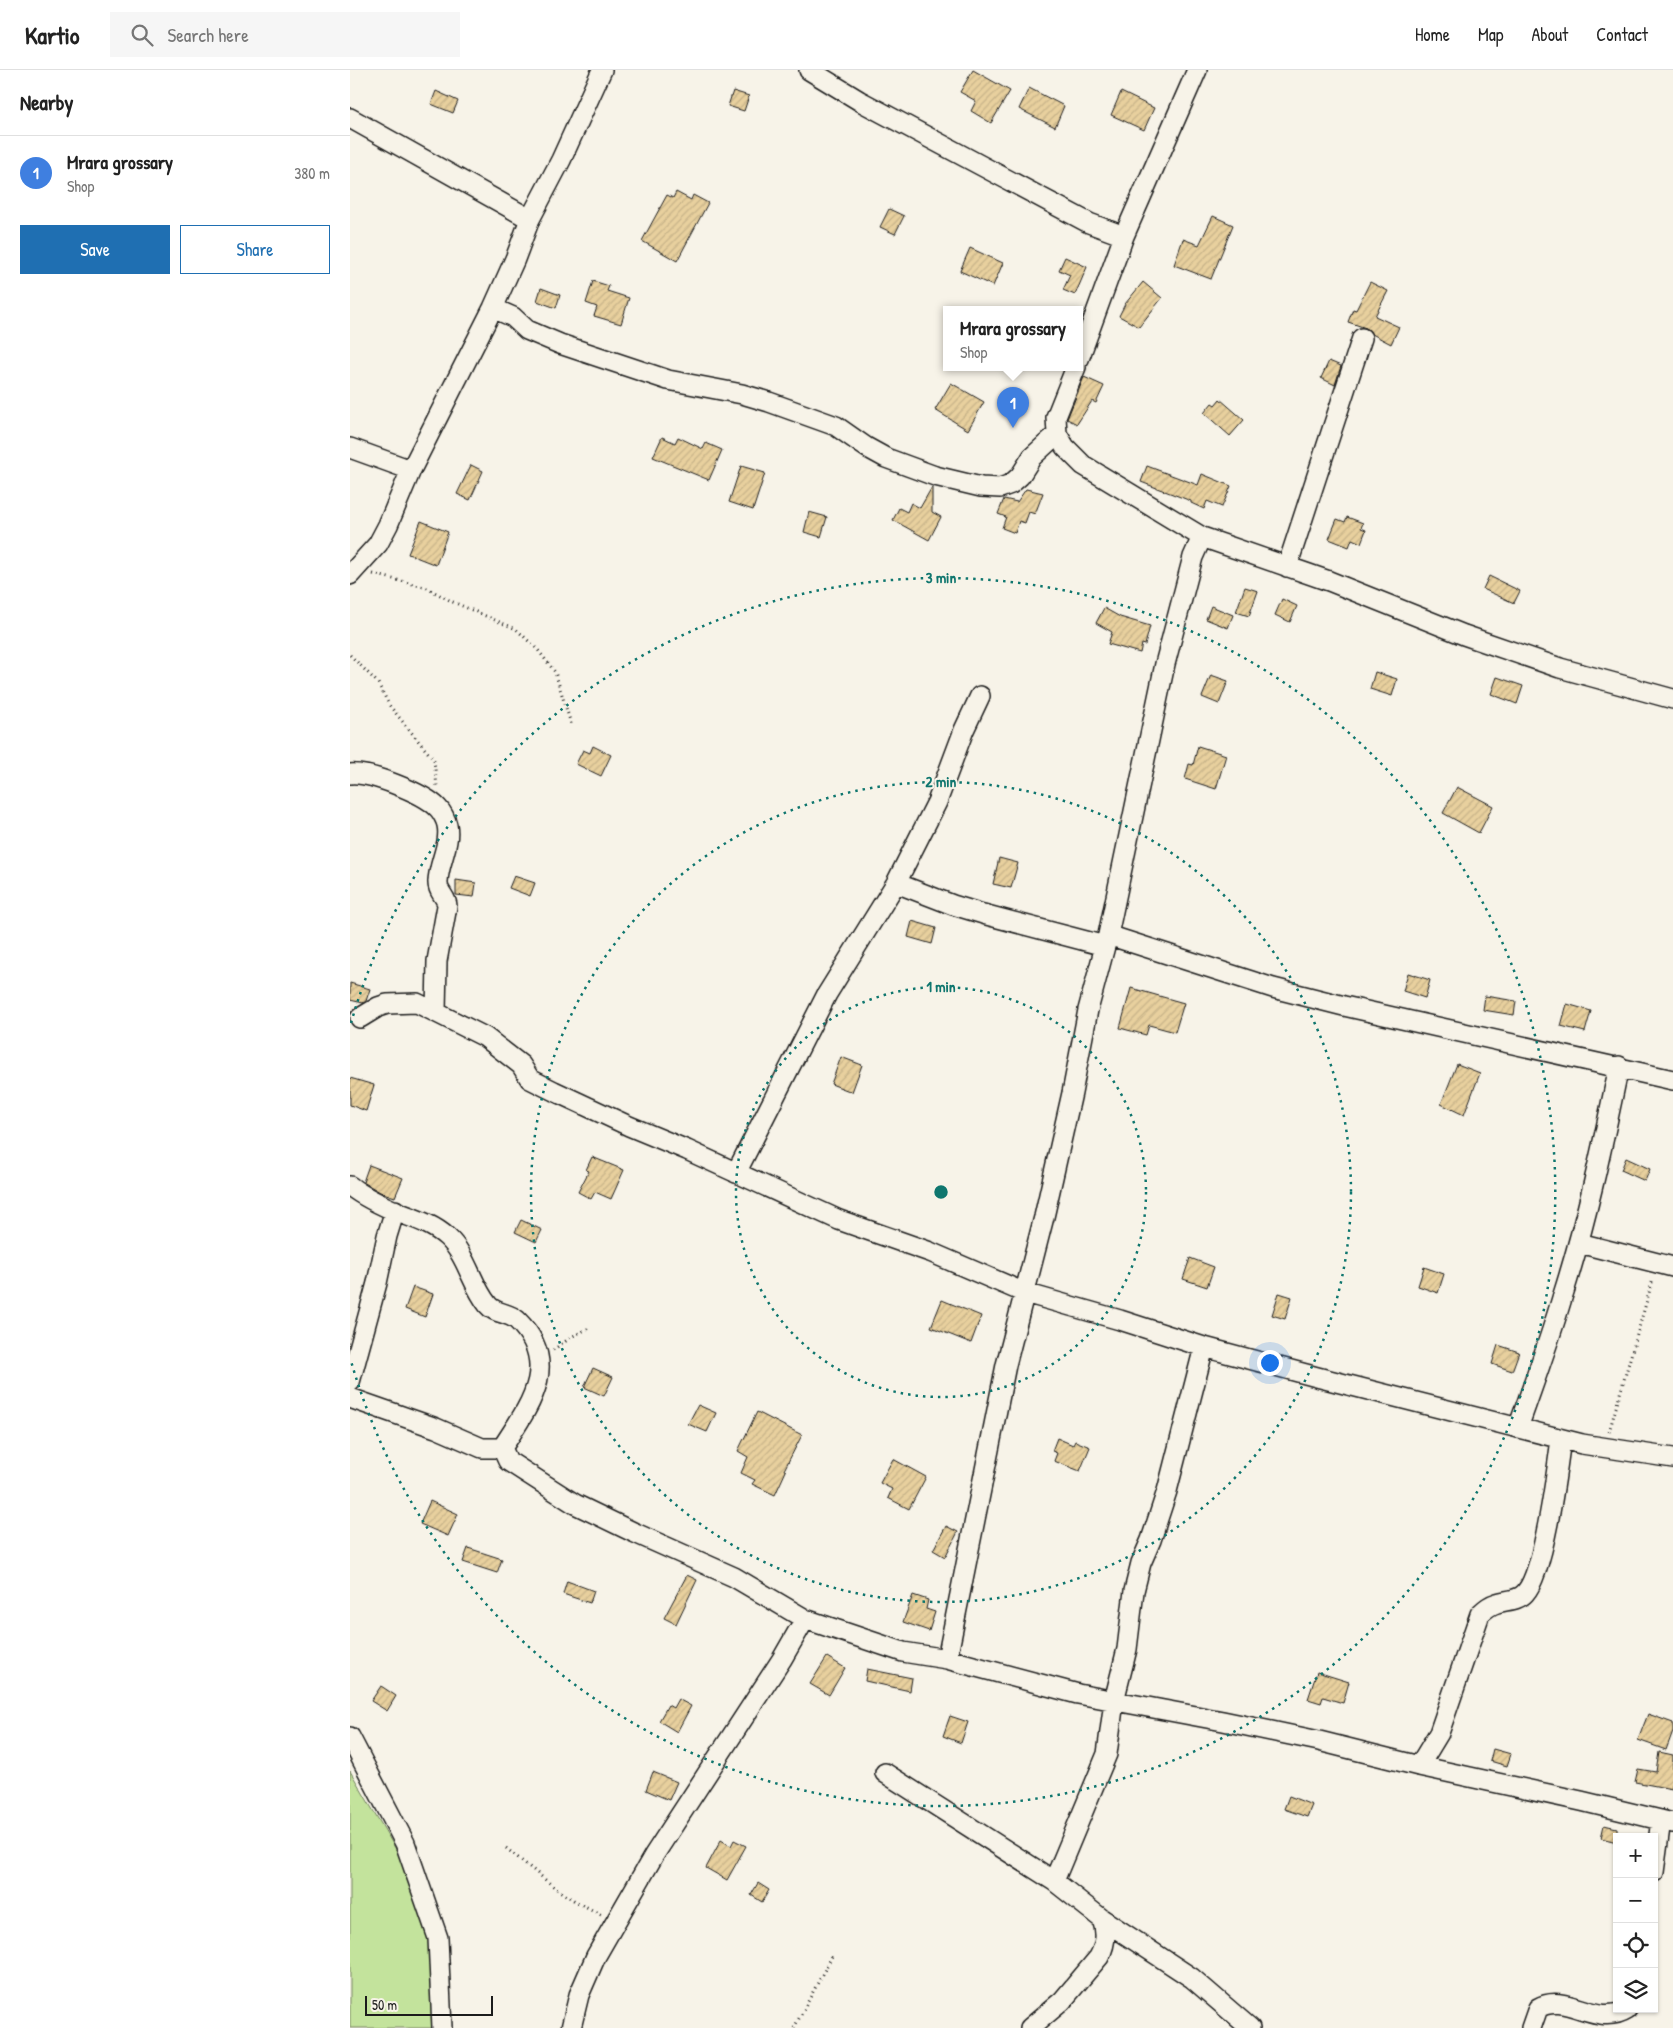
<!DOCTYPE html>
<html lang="en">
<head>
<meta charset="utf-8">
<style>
	:root { --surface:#fff; --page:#f6f6f6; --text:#222; --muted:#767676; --line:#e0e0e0; --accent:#1f6fb2 }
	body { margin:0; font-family:"Patrick Hand",sans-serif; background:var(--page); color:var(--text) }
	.controls { position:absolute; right:15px; bottom:15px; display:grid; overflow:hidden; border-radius:0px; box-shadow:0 1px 4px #0004 }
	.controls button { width:45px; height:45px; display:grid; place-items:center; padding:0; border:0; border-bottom:1px solid var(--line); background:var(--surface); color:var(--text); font:25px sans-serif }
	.scale { position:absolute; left:15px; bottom:12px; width:128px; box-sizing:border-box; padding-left:5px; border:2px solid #1c1c1c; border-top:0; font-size:14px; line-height:18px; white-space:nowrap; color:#1c1c1c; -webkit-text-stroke:4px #f7f3e8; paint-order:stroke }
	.you { position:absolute; left:919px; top:1292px; width:18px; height:18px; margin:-12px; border:4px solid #fff; border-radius:50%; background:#1a73e8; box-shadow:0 0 0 8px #1a73e833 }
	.badge { display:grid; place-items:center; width:32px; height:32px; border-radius:50%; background:var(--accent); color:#fff; font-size:16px; font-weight:700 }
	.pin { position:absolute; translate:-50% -41px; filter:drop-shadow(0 1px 2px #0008) }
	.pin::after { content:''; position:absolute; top:26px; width:18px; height:15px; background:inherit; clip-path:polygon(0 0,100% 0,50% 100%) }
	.popup { position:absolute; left:593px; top:236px; width:140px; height:65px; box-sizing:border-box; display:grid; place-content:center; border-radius:0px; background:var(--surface); filter:drop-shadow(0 1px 4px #0005); font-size:16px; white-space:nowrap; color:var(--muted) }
	.popup b { font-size:19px; color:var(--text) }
	.popup::after { content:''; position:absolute; left:50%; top:100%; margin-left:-10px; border:10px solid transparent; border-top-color:var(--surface) }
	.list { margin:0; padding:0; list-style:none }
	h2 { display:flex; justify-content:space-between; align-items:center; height:65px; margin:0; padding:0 20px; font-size:21px }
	h2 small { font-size:16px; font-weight:400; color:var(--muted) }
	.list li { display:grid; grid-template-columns:32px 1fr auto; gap:15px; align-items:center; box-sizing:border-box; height:75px; padding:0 20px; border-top:1px solid var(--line) }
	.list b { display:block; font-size:19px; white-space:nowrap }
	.list p { margin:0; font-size:16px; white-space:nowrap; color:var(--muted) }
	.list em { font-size:16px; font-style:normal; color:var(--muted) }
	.actions { display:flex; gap:10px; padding:15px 20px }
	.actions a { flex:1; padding:11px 0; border:1px solid var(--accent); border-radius:0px; text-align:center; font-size:18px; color:var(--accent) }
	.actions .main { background:var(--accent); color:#fff }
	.icon { flex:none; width:28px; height:28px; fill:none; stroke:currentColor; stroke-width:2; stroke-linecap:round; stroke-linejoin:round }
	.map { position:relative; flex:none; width:1323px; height:1958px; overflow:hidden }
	header { display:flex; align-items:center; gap:30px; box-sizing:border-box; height:70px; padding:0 25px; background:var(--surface); border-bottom:1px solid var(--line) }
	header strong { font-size:24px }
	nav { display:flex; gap:28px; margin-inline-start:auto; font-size:18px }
	.search { width:350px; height:45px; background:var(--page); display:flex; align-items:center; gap:12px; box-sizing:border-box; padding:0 18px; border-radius:0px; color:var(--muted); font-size:19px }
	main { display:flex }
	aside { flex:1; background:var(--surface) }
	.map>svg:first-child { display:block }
	.green { fill:#c3e39c; stroke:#70805c }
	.building { fill:url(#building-hatch); stroke:#1c1c1c }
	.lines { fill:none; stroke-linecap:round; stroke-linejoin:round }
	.minor-casing { stroke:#1c1c1c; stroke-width:22 }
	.path { stroke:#1c1c1c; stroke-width:3; stroke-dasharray:1 4; stroke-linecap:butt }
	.minor { stroke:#f7f3e8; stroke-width:19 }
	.ring { fill:none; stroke:#0f766e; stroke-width:2.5; stroke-dasharray:2.5 5 }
	.centre { fill:#0f766e; stroke:#f7f3e8; stroke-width:2.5 }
	.ring-label { font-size:15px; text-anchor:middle; font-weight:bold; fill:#0f766e; stroke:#f7f3e8; stroke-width:4; stroke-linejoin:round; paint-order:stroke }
</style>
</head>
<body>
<header>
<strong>Kartio</strong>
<div class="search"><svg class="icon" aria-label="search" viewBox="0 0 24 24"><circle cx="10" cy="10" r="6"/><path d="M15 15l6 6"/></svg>Search here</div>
<nav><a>Home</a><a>Map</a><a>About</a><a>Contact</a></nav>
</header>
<main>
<aside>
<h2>Nearby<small></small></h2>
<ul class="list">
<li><span class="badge" style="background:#3f7fe0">1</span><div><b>Mrara grossary</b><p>Shop</p></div><em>380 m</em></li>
</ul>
<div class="actions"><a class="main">Save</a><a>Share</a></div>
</aside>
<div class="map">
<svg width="1323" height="1958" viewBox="0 0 1323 1958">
	<defs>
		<pattern id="building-hatch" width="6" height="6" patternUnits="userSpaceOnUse" patternTransform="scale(1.25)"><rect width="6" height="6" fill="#e8d09e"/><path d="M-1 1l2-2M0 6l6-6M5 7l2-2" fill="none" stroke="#c6b288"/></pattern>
	</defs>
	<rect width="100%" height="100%" fill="#f7f3e8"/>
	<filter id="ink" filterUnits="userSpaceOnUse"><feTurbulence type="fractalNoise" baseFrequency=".02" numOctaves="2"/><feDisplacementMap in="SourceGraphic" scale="10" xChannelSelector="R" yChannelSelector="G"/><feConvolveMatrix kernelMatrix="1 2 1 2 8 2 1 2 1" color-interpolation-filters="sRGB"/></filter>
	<g filter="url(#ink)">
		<path class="green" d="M0 1701 88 1851 97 1958H0Z"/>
		<path class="building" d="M623 0 660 21 641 53 621 41 626 31 610 22Z
			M679 18 714 36 705 57 669 39Z
			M86 21 108 31 103 43 81 34Z
			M383 21 399 26 394 41 378 36Z
			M771 22 804 38 794 60 761 45Z
			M326 122 341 130 343 125 358 133 327 191 292 171 317 125 323 128Z
			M539 139 554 146 545 164 530 157Z
			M863 146 883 155 861 209 824 195 833 169 849 175Z
			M620 178 653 193 643 216 610 201Z
			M715 187 737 197 725 225 713 220 720 205 709 200Z
			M243 211 259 216 257 221 279 228 271 254 244 246 247 237 236 233Z
			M793 212 812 228 789 257 769 246 775 234Z
			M1020 212 1038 221 1025 246 1049 257 1041 274 1022 264 1016 258 998 252 1003 239 1006 240Z
			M191 218 210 225 206 238 187 231Z
			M979 291 991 296 985 315 971 308Z
			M734 307 754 316 746 333 742 331 727 354 717 349Z
			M601 313 634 332 618 360 585 340Z
			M870 329 894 350 880 366 854 343 862 333 865 335Z
			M312 367 325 373 328 367 353 379 356 373 372 380 359 410 303 387Z
			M121 395 133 401 120 430 107 424Z
			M391 396 415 403 403 440 379 432Z
			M797 396 848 415 852 404 881 416 872 437 857 431 854 439 841 433V431L791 412Z
			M582 417V442L591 447 579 470 543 450 549 438 557 442 561 433 570 438Z
			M676 419 693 423 685 444 679 442 675 453 669 451 665 463 652 458 656 447 648 444 654 429 667 432Z
			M459 442 477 447 471 467 454 462Z
			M997 447 1013 453 1011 458 1016 460 1011 473 1002 469 999 477 979 469 987 449 995 452Z
			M71 451 98 462 86 495 58 484Z
			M1139 506 1170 521 1164 533 1133 519Z
			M895 517 908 521 899 546 886 542Z
			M932 529 947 536 940 552 925 545Z
			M861 536 883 545 878 558 856 549Z
			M754 538 770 547 800 556 795 575 792 574 790 583 758 574 762 562 746 553Z
			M1025 602 1047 609 1042 626 1020 619Z
			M861 605 878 611 869 634 852 627Z
			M1147 607 1173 616 1167 634 1141 624Z
			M243 676 261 685 251 706 226 694 233 680 240 683Z
			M848 676 876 685 866 719 835 709 839 694 843 695Z
			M1107 717 1143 736 1129 763 1093 743Z
			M649 788 668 793 661 818 643 814Z
			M164 806 185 813 180 826 159 818Z
			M106 810 126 813 124 827 106 825Z
			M562 851 586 858 582 874 558 867Z
			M1058 903 1080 910 1075 928 1053 921Z
			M0 913 20 919 16 931 13 933 0 930Z
			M781 918 834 933 825 962 799 955 796 965 770 958Z
			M1135 926 1166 931 1164 945 1133 940Z
			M1217 934 1241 941 1235 962 1211 956Z
			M491 987 512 995 502 1022 481 1014Z
			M1107 994 1130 1003 1114 1045 1091 1034Z
			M0 1008 24 1015 16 1041 0 1035Z
			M242 1087 274 1100 261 1129 245 1122 241 1129 228 1122 239 1101 236 1100Z
			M1276 1088 1300 1099 1295 1111 1271 1100Z
			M19 1095 53 1108 45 1127 30 1122 13 1112Z
			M171 1150 192 1160 186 1172 165 1162Z
			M840 1188 864 1197 857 1217 833 1209Z
			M1074 1197 1094 1204 1088 1223 1068 1216Z
			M63 1217 83 1224 75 1247 55 1239Z
			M929 1223 942 1227 935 1249 922 1245Z
			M592 1230 631 1246 621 1273 581 1257Z
			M1148 1275 1169 1282 1162 1301 1142 1294Z
			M243 1298 263 1307 254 1326 234 1317Z
			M348 1335 366 1343 357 1362 338 1354Z
			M407 1342 452 1365 434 1400 436 1401 425 1425 402 1414 405 1410 391 1403 398 1387 388 1381Z
			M707 1368 723 1375 725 1371 740 1377 730 1401 704 1391 707 1383 702 1381Z
			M543 1389 576 1407 559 1439 538 1428 542 1419 530 1413Z
			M80 1431 108 1444 98 1466 70 1454Z
			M596 1456 608 1462 595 1487 583 1480Z
			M118 1478 152 1489 147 1503 113 1492Z
			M337 1505 347 1510 326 1554 314 1548Z
			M217 1511 244 1521 240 1533 213 1524Z
			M563 1525 578 1530 576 1539 585 1542 579 1561 553 1552Z
			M477 1587 495 1598 479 1625 460 1614Z
			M517 1599 562 1608 560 1621 515 1611Z
			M967 1602 999 1612 993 1633 973 1627 971 1633 958 1629Z
			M31 1616 46 1626 37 1641 21 1631Z
			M328 1629 341 1636 327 1662 309 1651 318 1635 323 1638Z
			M1298 1644 1323 1653V1661L1316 1680 1288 1670Z
			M600 1646 618 1652 611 1673 593 1666Z
			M1143 1679 1161 1684 1157 1696 1140 1691Z
			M1309 1682 1323 1685 1322 1719 1285 1712 1288 1699 1306 1702Z
			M303 1702 327 1712 319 1730 296 1720Z
			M939 1726 962 1735 957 1747 934 1739Z
			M1254 1755 1267 1758V1772L1251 1768Z
			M371 1770 381 1776 384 1770 396 1776 377 1810 356 1798Z
			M408 1813 419 1820 412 1832 401 1825Z"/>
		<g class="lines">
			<defs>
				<path id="minor" d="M459 0 510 31 739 153 774 166
					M0 48 180 149
					M143 238 163 247 177 260 210 274 318 310 392 324 419 332 486 356 516 377 536 388 585 406 631 417 650 418 661 414 670 406 682 387 707 364
					M729 289 774 166 847 0
					M726 297 706 347 707 364 715 377 733 395 852 467 979 511 1114 565 1210 598 1323 629
					M0 378 61 400
					M937 497 1012 268
					M0 505 28 474 38 455 61 400 143 238 165 189 180 149 211 90 252 0
					M0 704C20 702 74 723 88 738 92 742 96 750 97 755 101 774 88 794 88 812 87 822 97 827 97 836L87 891 86 942
					M546 813 603 835 633 844 755 876
					M758 865 923 918 994 936 1323 1010
					M10 948 28 937 37 934 67 933 135 967 171 995 180 1009 204 1021 279 1056 337 1080 489 1150 580 1182 675 1223 770 1250 854 1277 967 1307 1232 1374 1323 1388
					M386 1103 477 924 546 813 587 732 614 660 630 626
					M0 1116C15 1128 33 1136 50 1143 66 1149 84 1155 97 1167 117 1185 121 1214 138 1235 145 1244 158 1242 167 1250 212 1294 179 1336 152 1378
					M1229 1173 1323 1197
					M0 1312 27 1213 37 1166 45 1140
					M0 1328 86 1358 132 1378H152L158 1391 225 1434 283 1462 384 1507 455 1549 553 1582 597 1589 728 1624 873 1651 969 1671 1069 1696 1231 1731 1323 1753
					M1168 1358C1183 1315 1199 1272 1212 1228 1236 1153 1253 1074 1269 996
					M597 1589 656 1295 694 1147 722 1023 738 940 758 865 815 594 843 487 852 467
					M0 1667 55 1773 88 1868 92 1958
					M1069 1696 1089 1663 1130 1544C1135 1539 1140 1535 1147 1533 1156 1530 1168 1531 1175 1523 1194 1503 1207 1399 1211 1369
					M535 1703 704 1811 752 1849 842 1908 900 1958
					M1304 1802 1311 1750
					M704 1811 757 1684 764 1631 777 1579 784 1521 791 1493 801 1470 817 1421 854 1277
					M221 1958 229 1925 246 1886 304 1785 432 1589 455 1549
					M680 1958 712 1931 749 1887C756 1874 757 1863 752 1849
					M1181 1958 1188 1938C1216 1921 1247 1958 1277 1939"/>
			</defs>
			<use href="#minor" class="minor-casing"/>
			<path class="path" d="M23 504 75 517 103 532 166 559 188 580 205 602 221 654
				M0 585 28 613 39 635 84 690 87 716
				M203 1280 223 1266 239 1258
				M1259 1362 1303 1209
				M156 1778 208 1820 225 1831 252 1845
				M444 1958 482 1886"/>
			<use href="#minor" class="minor"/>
		</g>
	</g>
	<g class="ring">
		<circle cx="591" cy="1122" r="205"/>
		<circle cx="591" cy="1122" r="410"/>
		<path d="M1 953A614 614 0 1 1 1 1291"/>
	</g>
	<circle cx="591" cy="1122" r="8" class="centre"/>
	<g class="ring-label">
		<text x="591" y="513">3 min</text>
		<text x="591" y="717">2 min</text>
		<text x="591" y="922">1 min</text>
	</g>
</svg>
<div class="controls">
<button>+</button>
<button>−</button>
<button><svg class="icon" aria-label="locate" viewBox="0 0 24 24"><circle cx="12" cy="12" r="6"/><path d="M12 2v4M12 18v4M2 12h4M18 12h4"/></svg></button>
<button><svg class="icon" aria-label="layers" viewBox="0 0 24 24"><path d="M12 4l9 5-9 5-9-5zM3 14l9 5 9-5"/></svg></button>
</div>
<div class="scale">50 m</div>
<div class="you"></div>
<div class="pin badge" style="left:663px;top:358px;background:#3f7fe0">1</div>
<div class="popup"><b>Mrara grossary</b>Shop</div>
</div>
</main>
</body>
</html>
